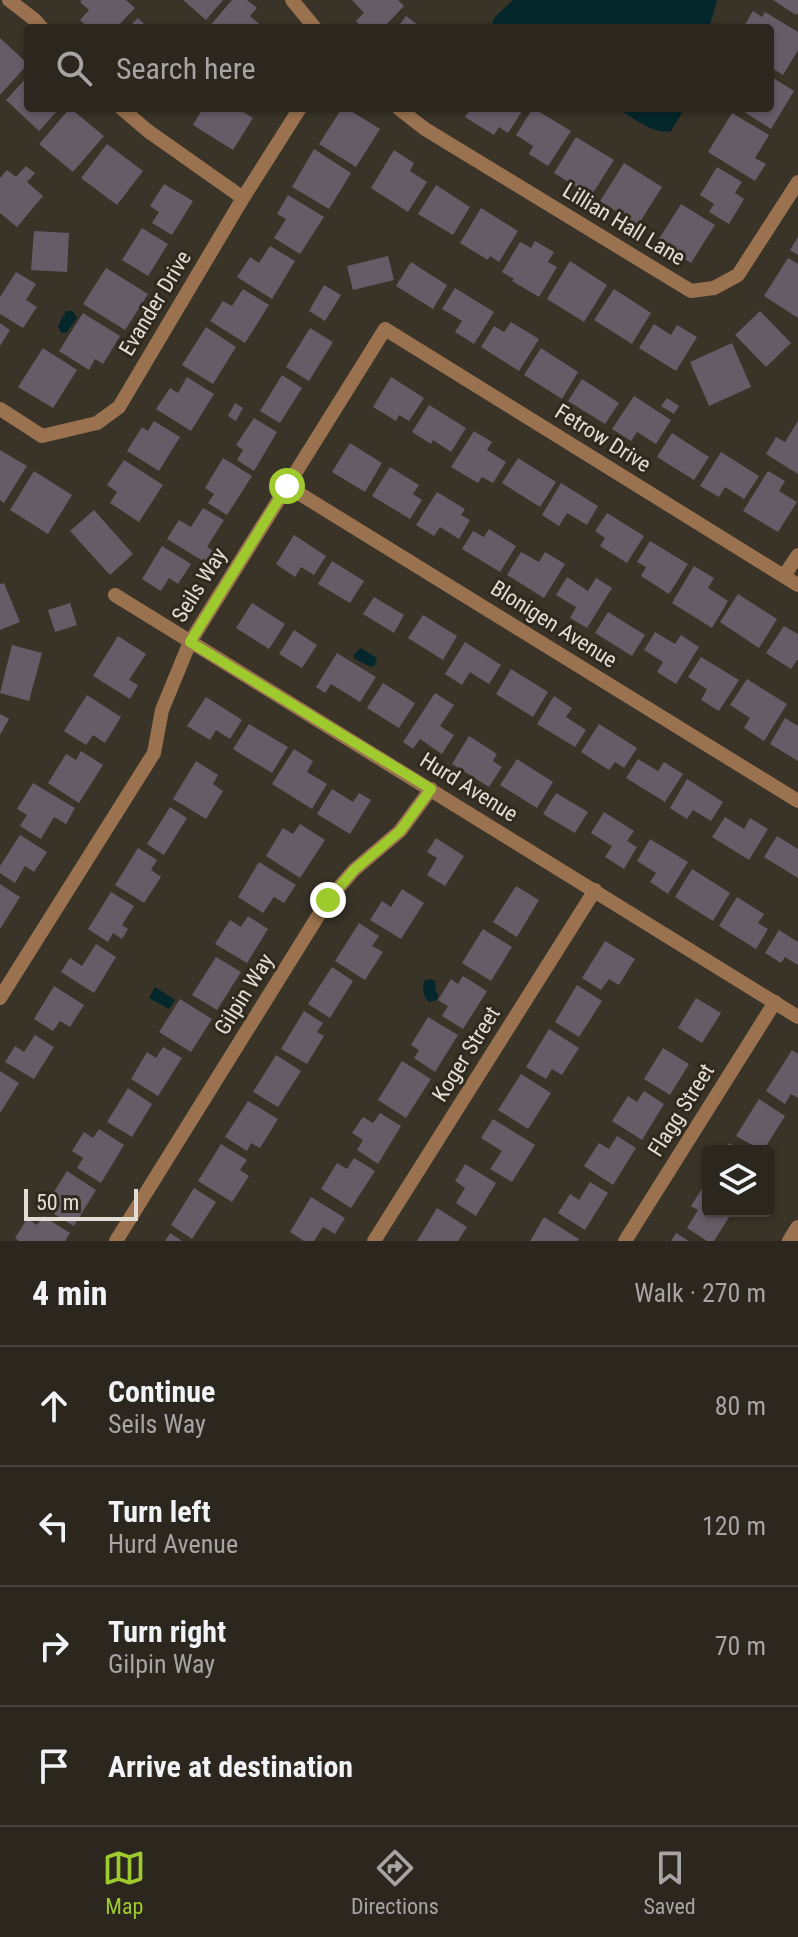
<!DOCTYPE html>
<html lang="en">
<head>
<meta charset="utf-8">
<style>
	:root { --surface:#2b261e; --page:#332e27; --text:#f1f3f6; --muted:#a6a5a4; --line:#47433c; --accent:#9fca2d }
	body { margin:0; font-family:"Roboto Condensed",sans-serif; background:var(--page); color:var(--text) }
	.controls { position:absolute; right:24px; bottom:24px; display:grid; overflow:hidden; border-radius:8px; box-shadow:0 2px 6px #0004 }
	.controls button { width:72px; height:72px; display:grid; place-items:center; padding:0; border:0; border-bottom:2px solid var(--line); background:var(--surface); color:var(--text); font:40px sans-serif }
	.scale { position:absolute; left:24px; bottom:20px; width:114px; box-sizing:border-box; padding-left:8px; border:4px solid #e2ded6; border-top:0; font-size:22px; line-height:28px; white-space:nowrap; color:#e2ded6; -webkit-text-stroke:6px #2f291e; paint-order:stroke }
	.stop { position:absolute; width:24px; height:24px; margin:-18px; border:6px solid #9fca2d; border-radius:50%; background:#fff }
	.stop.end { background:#9fca2d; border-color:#fff; box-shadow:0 2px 8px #0008 }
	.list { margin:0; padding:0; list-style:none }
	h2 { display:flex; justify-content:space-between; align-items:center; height:104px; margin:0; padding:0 32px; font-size:34px }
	h2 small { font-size:26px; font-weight:400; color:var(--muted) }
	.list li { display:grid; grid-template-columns:52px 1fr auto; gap:24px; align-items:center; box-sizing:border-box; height:120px; padding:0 32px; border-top:2px solid var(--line) }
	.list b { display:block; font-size:30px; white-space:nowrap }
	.list p { margin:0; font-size:26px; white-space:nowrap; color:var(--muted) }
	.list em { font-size:26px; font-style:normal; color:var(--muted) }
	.icon { flex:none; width:44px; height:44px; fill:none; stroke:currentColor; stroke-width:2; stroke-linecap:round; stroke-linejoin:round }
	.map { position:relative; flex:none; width:798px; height:1241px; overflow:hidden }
	.search { position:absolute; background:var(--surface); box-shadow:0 2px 6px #0004; left:24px; right:24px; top:24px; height:88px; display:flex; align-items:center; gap:20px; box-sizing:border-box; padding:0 28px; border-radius:8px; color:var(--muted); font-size:30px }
	.sheet { height:584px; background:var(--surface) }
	nav { display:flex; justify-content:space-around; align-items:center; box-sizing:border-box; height:112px; border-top:2px solid var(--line); background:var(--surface); font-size:22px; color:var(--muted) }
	nav a { display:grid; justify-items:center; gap:4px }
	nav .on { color:var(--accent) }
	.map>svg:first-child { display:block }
	.water { fill:#04272b }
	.building { fill:#665c68 }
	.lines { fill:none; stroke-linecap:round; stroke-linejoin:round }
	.minor { stroke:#9b724f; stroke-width:14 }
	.tertiary { stroke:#9b724f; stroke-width:16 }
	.route { stroke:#9fca2d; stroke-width:10 }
	.labels { text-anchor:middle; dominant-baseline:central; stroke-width:6; stroke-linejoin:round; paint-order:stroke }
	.street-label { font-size:22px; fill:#e2ded6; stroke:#2f291e }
</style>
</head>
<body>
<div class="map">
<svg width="798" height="1241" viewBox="0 0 798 1241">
	<rect width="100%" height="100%" fill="#393328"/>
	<path class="water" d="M513 0H717L709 28H491L494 18Z
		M617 108H685L671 131C653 135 632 117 617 108Z
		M66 311H73L77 318 66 333H61L58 326Z
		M361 648 377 658 375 665 371 667 355 659 354 654Z
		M430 979 435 981 436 991 438 995 437 1000 429 1002C423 996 422 990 424 981Z
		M155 987 175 1000 169 1009 149 998Z"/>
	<path class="building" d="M82 0H126L135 8 116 28H89L80 20 89 10 80 2Z
		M183 0H223L206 20Z
		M232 0H247L257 8 250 16 264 28H208Z
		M352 0H398L404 6 383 28H363L356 21 364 13Z
		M773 0H798V13L796 15Z
		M753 11 762 17 765 12 798 32V50L783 75 770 67V28H743Z
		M406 16 422 28H397Z
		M138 18 148 28H128Z
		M0 38 28 64 0 95Z
		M28 76V108L59 109 39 131 6 100Z
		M770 76 794 91 771 129 738 108H770Z
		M70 108 104 136 73 172 39 144Z
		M203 108H237L253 118 233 150 193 125Z
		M342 108H346L380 129 356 167 319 144Z
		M471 108H524L508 133 499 127 494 135 465 117Z
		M533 108 571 131 548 166 529 154 533 146 516 135Z
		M732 113 769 135 755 158 766 164 755 181 708 152Z
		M576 137 614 160 591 196 554 173Z
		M107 144 143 171 117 205 81 178Z
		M314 149 351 173 329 209 292 187Z
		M394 150 414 163 410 171 427 182 408 212 371 188Z
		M624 163 662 187 638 225 600 201Z
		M26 166 35 173 27 182 43 196 17 227 0 213V178L7 170 16 177Z
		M717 167 742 182 735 193 744 199 729 224 709 212 714 204 700 195Z
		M164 184 193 201 172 235 152 223 159 212 150 206Z
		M436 185 470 207 453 235 418 214Z
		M288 195 324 217 300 254 274 238 286 219 277 214Z
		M681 204 715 225 691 263 657 242Z
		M481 208 518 231 499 262 490 256 488 260 460 243Z
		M142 228 168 244 148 276 122 260Z
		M34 231 69 233 67 272 31 270Z
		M798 237V255L790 250Z
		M535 241 554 252 548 262 557 267 539 297 512 281 514 279 502 272 520 242 531 248Z
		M270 246 295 261 272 299 237 277 250 257 259 263Z
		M388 256 394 280 353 290 347 266Z
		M788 258 798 264V318L764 296Z
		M570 261 607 285 584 322 547 299Z
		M411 262 447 285 433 309 396 286Z
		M106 268 148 294 125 330 83 304Z
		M16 272 36 284 26 300 37 307 23 328 0 314V297Z
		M324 285 341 295 325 321 309 311Z
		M455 288 494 312 474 344 455 332 462 321 442 309Z
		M243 289 269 305 245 343 210 321 223 301 232 306Z
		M614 289 651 313 632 344 594 320Z
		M760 311 791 343 766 367 735 335Z
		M83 313 120 336 103 364 95 359 89 370 59 351Z
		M511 322 539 339 519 371 481 347 494 326 504 332Z
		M0 323 10 330 0 346Z
		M654 324 671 335 677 325 697 337 676 371 639 348Z
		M206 327 236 347 213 384 182 365Z
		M310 328 333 342 309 381 286 367Z
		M732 343 751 387 709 406 690 362Z
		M43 348 77 370 53 408 18 387Z
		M541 348 578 372 562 399 524 375Z
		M282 375 302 388 280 423 260 411Z
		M187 377 214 394 191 431 156 409 170 388 178 393Z
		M391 377 424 398 409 421 399 415 396 421 373 407Z
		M582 379 619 403 605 424 568 401Z
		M634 396 671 420 656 444 637 432 631 441 612 429Z
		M667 398 679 406 674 414 661 406Z
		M235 403 243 408 236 421 228 416Z
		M429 405 466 428 451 452 433 440 431 444 412 432Z
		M254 418 277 432 254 471 237 460 243 450 236 445Z
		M154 421 180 437 159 471 127 451 142 427 148 431Z
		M798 421V474L766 454 776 437 785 442Z
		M474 431 492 442 487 450 506 462 493 483 482 477 478 483 451 467Z
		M672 433 709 457 694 480 657 457Z
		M350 443 382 463 365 492 332 472Z
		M0 450 27 466 4 503 0 500Z
		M721 452 759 476 744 499 725 487 719 497 700 486Z
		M223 458 252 476 227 515 208 503 214 494 205 488Z
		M518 458 556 482 540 507 502 483Z
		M124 460 163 485 139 522 110 503 117 492 107 485Z
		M390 467 419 485 413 494 422 500 410 519 372 496Z
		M34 471 72 495 48 534 10 510Z
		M768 471 785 481 779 491 797 502 778 532 743 511Z
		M561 483 598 506 587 525 567 513 559 526 542 515Z
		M437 492 465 509 461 515 470 520 459 539 440 527 434 536 416 525Z
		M203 508 224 520 207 547 218 554 211 566 167 539 179 520 191 527Z
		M94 510 133 554 110 575 70 531Z
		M607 513 644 536 627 563 600 546 605 538 595 531Z
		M489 529 516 546 500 572 462 549 473 531 484 537Z
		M294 535 326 556 314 575 301 567 295 577 276 564Z
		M650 541 688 564 669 594 641 576 646 567 637 562Z
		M162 546 191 564 178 584 169 578 161 591 142 579Z
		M521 552 539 562 545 552 565 564 544 598 507 575Z
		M332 561 364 581 350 603 318 584Z
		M694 566 714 578 708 588 728 601 712 628 672 603Z
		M567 577 588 591 596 578 612 588 587 628 570 618 576 607 556 595Z
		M4 583 20 622 0 630V584Z
		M738 594 777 619 759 648 720 622Z
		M374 597 404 615 394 633 363 614Z
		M70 603 77 625 55 632 48 610Z
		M252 603 285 624 269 649 236 628Z
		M608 612 645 635 632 656 595 633Z
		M423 615 457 636 443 660 408 638Z
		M784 626 798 634V660H797L791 669 766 653Z
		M294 630 317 645 302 668 279 654Z
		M655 632 675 644 681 635 699 647 676 684 657 672 663 662 644 650Z
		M118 636 146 654 129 680 138 685 130 699 93 676Z
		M465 642 501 665 489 684 470 672 462 685 445 674Z
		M12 645 42 653 29 701 0 693Z
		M337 653 376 677 360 702 331 684 325 693 316 687Z
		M701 657 739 680 719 711 701 700 707 689 688 677Z
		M511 669 548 692 533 717 496 694Z
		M747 679 787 704 764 741 744 728 750 718 730 705Z
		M383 683 415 703 399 728 367 708Z
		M435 693 454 705 440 726 454 735 442 754 420 739 413 749 403 742Z
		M87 695 121 717 105 743 93 735 86 745 64 731Z
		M554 696 572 708 566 717 586 730 575 747 537 724Z
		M206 697 242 720 230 739 216 730 210 740 187 726Z
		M0 714 9 719 0 735Z
		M785 718 798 726V761L770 744Z
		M249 724 288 747 272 773 233 749Z
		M599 724 637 748 624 768 615 762 609 770 581 752Z
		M469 736 497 754 493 761 502 767 489 787 452 764Z
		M294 749 313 761 307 772 327 784 312 809 272 784Z
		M81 751 103 765 79 803 48 783 66 754 76 760Z
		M517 759 553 782 537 808 500 785Z
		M638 759 658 771 664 762 683 774 665 802 626 778Z
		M196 761 218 775 213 784 223 791 206 819 173 799Z
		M687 779 723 802 711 821 693 810 687 819 670 808Z
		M33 783 75 808 66 824 54 817 41 839 20 826 27 815 17 809Z
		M332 789 353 802 359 793 371 800 350 834 317 814Z
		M556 793 588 812 575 833 543 814Z
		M170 807 187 818 164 855 147 844Z
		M604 812 634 831 627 841 637 847 624 869 605 857 612 846 591 833Z
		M725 817 744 829 750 818 768 829 749 860 712 837Z
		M300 824 325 840 300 878 266 856 283 828 293 834Z
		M20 835 47 852 34 872 25 866 15 883 0 873V866Z
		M777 836 798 849V878L764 857Z
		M436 838 464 856 445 886 427 875 437 858 427 852Z
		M650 839 688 862 668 894 650 882 656 873 637 861Z
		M138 848 157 860 151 870 161 877 144 903 115 885Z
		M259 862 296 885 284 903 274 897 263 913 238 897Z
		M692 869 730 893 713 921 675 897Z
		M0 884 20 897 0 929Z
		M516 886 539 900 517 937 493 922Z
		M402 889 424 903 401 939 370 920 382 901 391 907Z
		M111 892 134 906 122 925 128 929 122 939 113 933 108 942 88 929Z
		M737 897 764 914 758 923 768 929 756 949 719 926Z
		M248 916 268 929 247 963 215 944 230 920 241 927Z
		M359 923 379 936 372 946 383 952 365 980 335 961Z
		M483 929 512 947 491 981 462 963Z
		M779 930 798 942V965L785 957 781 963 765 953Z
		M605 941 635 959 619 985 609 979 601 990 582 978Z
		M96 944 116 957 94 993 61 972 70 958 82 966Z
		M216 957 241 972 217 1010 192 995Z
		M332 967 353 981 330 1018 308 1004Z
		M463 976 487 991 463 1029 442 1016 448 1006 438 1000 451 979 458 984Z
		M577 985 602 1001 579 1037 555 1022Z
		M54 986 84 1005 70 1027 60 1021 53 1031 34 1019Z
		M696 998 721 1013 702 1043 678 1028Z
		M180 999 212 1019 191 1052 159 1032Z
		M304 1011 323 1023 317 1032 324 1036 307 1064 281 1049Z
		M428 1017 458 1035 435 1072 414 1058 419 1050 411 1045Z
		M549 1029 579 1048 562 1075 552 1069 546 1079 526 1067Z
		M35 1035 54 1047 34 1079 5 1062 15 1046 24 1052Z
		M163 1047 182 1058 158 1096 131 1079 147 1052 156 1058Z
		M663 1048 689 1064 670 1095 644 1079Z
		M792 1050 798 1054V1098L791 1094 785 1104 766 1091Z
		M276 1055 301 1071 278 1107 253 1092Z
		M402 1061 431 1079 406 1118 378 1100Z
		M0 1071 19 1083 0 1113Z
		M521 1074 551 1093 528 1129 498 1110Z
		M128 1088 152 1104 132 1137 107 1122Z
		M644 1091 664 1104 642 1140 612 1121 628 1096 637 1102Z
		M759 1099 785 1116 763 1151 736 1136Z
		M248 1101 278 1119 260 1148 251 1143 247 1151 225 1137Z
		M380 1113 401 1126 378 1164 357 1150 363 1140 352 1133 363 1117 373 1123Z
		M493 1119 535 1145 512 1182 490 1169 502 1151 481 1138Z
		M99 1129 124 1145 101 1183 77 1168 83 1158 72 1151 84 1132 93 1138Z
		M617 1136 636 1148 613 1185 584 1166 599 1143 609 1149Z
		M729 1143 742 1151H725Z
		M221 1144 247 1160 240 1170 249 1176 232 1202 198 1181Z
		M354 1158 375 1171 351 1208 321 1189 337 1163 347 1169Z
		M465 1164 496 1183 476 1216 456 1203 465 1188 455 1181Z
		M67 1171 96 1190 74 1226 54 1214 60 1204 50 1198Z
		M590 1182 608 1193 585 1230 558 1213 570 1194 579 1200Z
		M703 1187 708 1190V1211H733L714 1241H707L687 1228 698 1210 691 1206Z
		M194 1188 216 1202 192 1239 171 1225Z
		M311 1197 345 1218 335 1234 323 1227 314 1241H304L290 1232Z
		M437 1208 467 1227 458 1241H417Z
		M43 1216 70 1233 65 1241H19L15 1238 27 1219 37 1225Z
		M544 1217 579 1239 577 1241H530Z
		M170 1233 182 1241H165Z
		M676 1233 689 1241H671Z"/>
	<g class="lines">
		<path class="minor" d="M9 0 35 20 42 28
			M292 0 315 28
			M121 108 148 131 243 198
			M398 108 425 129 691 291 714 288 738 275 798 182
			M0 409 42 436 97 423 119 407 243 198 300 108
			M287 486 798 801
			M784 576 798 555
			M115 595 798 1017
			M0 998 154 753 162 710 190 642 385 329 798 585
			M116 1241 328 900 354 870 400 831 431 789
			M374 1241 595 890
			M625 1241 775 1002"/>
		<path class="tertiary" d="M790 1241 798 1228"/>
	</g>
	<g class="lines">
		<path class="route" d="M287 486 190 642 431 789 400 831 354 870 328 900"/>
	</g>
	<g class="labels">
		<g class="street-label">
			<text transform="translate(624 224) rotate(31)">Lillian Hall Lane</text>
			<text transform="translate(155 303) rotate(-59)">Evander Drive</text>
			<text transform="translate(603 438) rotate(32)">Fetrow Drive</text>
			<text transform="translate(199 585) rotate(-58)">Seils Way</text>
			<text transform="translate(554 624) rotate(32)">Blonigen Avenue</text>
			<text transform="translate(469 787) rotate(32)">Hurd Avenue</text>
			<text transform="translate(244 994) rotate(-58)">Gilpin Way</text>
			<text transform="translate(466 1054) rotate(-58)">Koger Street</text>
			<text transform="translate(681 1110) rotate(-58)">Flagg Street</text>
		</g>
	</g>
</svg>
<div class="controls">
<button><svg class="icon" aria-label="layers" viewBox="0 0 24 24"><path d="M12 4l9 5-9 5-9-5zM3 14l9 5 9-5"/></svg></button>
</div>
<div class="scale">50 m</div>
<div class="stop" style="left:287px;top:486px"></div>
<div class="stop end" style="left:328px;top:900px"></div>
<div class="search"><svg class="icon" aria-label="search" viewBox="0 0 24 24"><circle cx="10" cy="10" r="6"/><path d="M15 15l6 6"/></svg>Search here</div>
</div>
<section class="sheet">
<h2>4 min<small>Walk · 270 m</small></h2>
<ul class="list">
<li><svg class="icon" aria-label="ahead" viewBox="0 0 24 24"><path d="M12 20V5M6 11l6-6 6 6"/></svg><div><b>Continue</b><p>Seils Way</p></div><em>80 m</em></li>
<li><svg class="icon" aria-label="left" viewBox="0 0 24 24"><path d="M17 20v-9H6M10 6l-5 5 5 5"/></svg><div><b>Turn left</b><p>Hurd Avenue</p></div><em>120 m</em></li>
<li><svg class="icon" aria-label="right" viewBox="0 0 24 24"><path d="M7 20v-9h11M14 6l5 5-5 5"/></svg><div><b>Turn right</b><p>Gilpin Way</p></div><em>70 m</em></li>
<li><svg class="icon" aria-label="arrive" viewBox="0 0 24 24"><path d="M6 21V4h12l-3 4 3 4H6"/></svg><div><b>Arrive at destination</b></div></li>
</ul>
</section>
<nav>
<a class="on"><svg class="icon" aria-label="map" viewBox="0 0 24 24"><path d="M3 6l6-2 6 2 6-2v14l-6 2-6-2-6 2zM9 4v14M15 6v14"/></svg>Map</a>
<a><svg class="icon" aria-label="directions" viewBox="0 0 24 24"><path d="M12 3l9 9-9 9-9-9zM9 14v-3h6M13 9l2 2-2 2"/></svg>Directions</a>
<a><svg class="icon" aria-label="saved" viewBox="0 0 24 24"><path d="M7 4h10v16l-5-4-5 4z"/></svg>Saved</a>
</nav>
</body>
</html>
